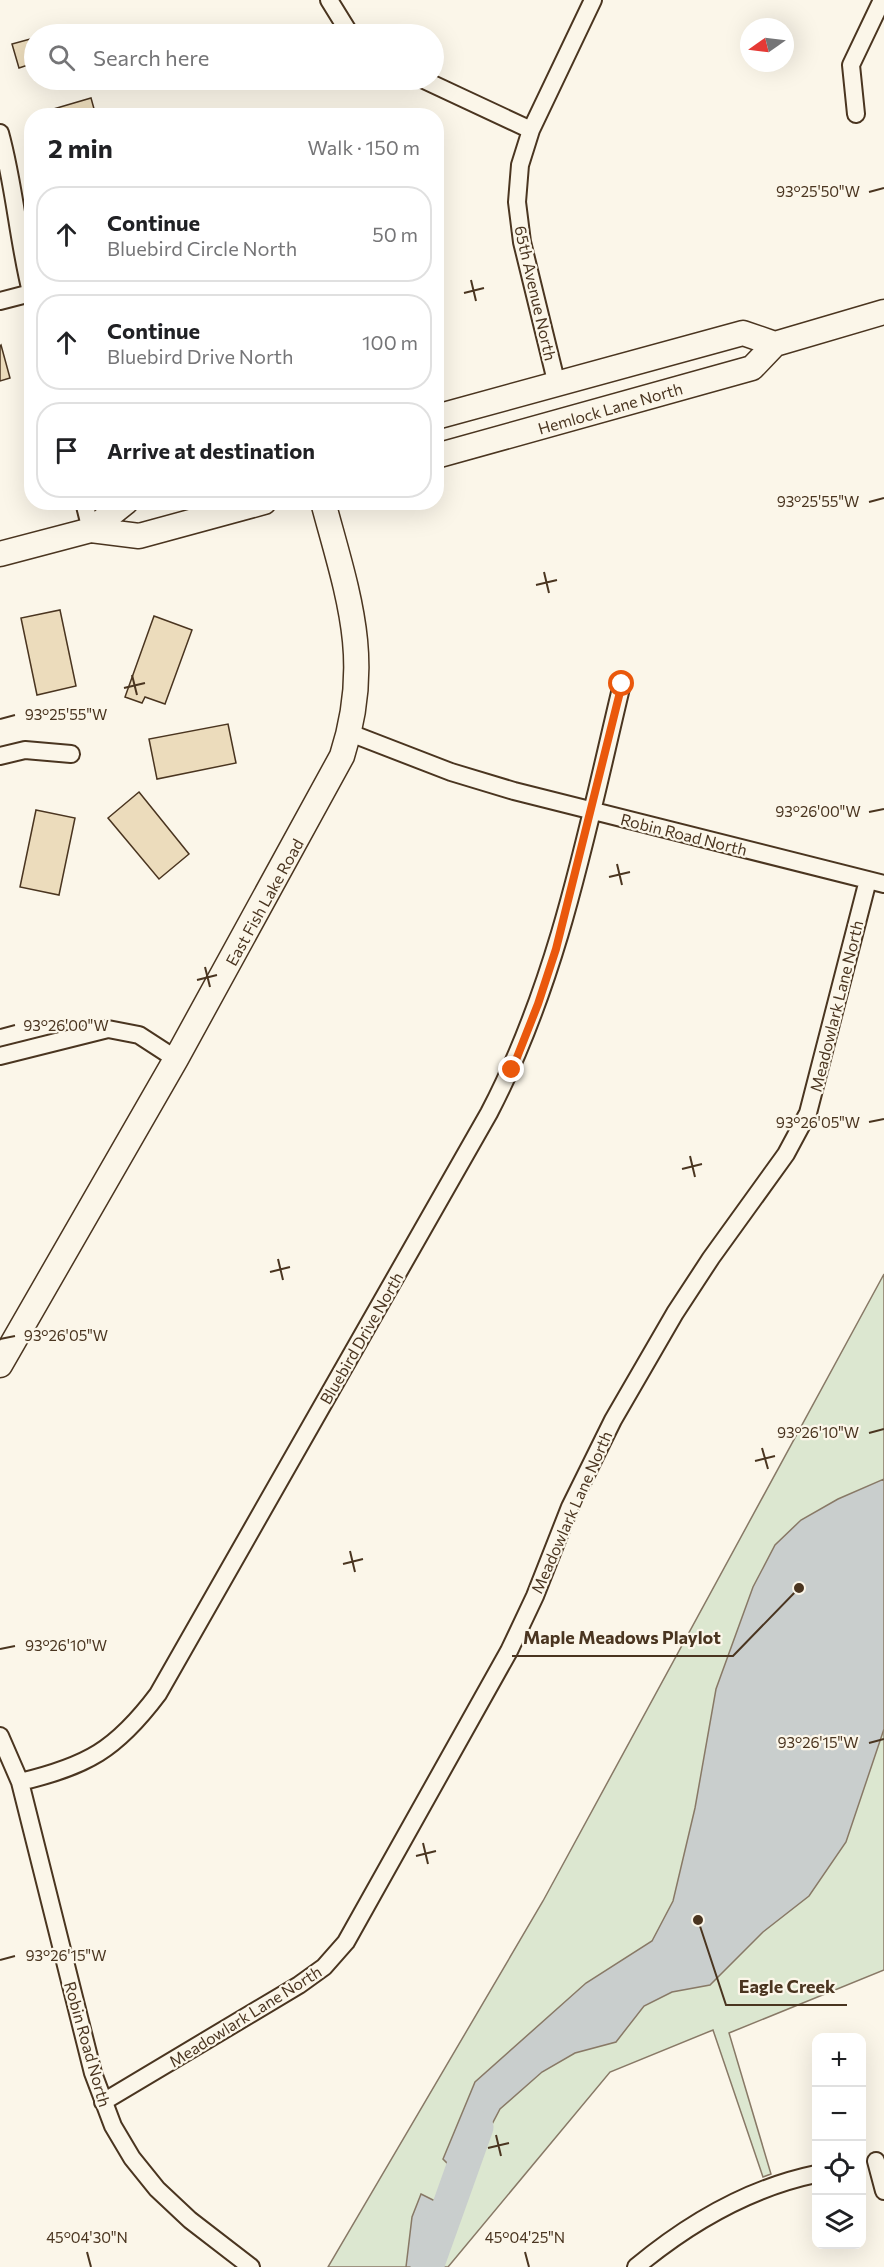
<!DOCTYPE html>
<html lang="en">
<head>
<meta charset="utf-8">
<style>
	:root { --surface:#fff; --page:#f6f6f6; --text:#202124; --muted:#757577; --line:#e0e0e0 }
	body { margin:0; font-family:Commissioner,sans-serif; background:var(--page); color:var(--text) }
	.controls { position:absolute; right:18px; bottom:18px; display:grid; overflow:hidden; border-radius:12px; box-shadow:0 6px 24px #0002 }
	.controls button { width:54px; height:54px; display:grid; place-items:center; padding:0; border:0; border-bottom:2px solid var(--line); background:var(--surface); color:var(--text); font:30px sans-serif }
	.compass { position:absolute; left:740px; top:18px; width:54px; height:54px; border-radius:50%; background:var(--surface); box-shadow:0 6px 24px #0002; rotate:256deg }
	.stop { position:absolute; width:18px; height:18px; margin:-14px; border:4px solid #ea580c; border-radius:50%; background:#fff }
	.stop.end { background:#ea580c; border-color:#fff; box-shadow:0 2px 6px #0008 }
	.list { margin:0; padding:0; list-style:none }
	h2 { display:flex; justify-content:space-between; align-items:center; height:78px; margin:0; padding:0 24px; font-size:26px }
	h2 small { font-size:20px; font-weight:400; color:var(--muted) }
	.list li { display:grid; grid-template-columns:39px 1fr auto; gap:18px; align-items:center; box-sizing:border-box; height:96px; margin:0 12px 12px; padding:0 12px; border:2px solid var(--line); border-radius:24px }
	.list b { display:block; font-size:22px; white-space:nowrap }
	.list p { margin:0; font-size:20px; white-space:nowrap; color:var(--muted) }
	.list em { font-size:20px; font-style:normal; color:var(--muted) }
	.icon { flex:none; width:33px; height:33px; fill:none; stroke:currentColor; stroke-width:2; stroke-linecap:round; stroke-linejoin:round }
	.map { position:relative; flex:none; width:884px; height:2267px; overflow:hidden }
	.search { position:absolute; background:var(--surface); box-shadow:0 6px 24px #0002; left:24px; top:24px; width:420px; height:66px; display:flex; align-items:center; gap:15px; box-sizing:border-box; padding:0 21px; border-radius:33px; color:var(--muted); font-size:22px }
	.panel { position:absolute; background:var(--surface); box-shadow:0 6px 24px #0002; left:24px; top:108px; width:420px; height:402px; border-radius:24px }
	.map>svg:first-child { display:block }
	.green { fill:#dce7d0; stroke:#887966; stroke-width:1.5 }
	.water { fill:#c9cecd; stroke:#887966; stroke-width:1.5 }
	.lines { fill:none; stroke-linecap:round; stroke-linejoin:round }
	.river { stroke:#c9cecd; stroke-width:33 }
	.building { fill:#ecdcbc; stroke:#4a3520; stroke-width:1.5 }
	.street-casing { stroke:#4a3520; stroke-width:20 }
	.secondary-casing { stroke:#4a3520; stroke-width:27 }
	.street { stroke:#fbf6e9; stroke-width:16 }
	.secondary { stroke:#fbf6e9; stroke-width:24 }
	.route { stroke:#ea580c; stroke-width:8 }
	.ticks { fill:none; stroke:#4a3520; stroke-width:2 }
	.labels { text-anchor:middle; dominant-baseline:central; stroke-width:4.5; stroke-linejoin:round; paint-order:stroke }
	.street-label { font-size:16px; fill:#4a3520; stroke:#fbf6e9 }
	.ticks-label { font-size:15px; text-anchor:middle; fill:#4a3520; stroke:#fbf6e9; stroke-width:4.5; stroke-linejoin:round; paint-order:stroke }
	.leader { fill:none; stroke:#4a3520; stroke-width:2 }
	.callout-dot { fill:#4a3520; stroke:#fbf6e9; stroke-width:2 }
	.callout-label { font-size:18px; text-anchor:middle; font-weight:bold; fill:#4a3520; stroke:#fbf6e9; stroke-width:4.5; stroke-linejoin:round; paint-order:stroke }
</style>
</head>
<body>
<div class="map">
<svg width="884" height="2267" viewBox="0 0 884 2267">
	<rect width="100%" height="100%" fill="#fbf6e9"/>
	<path class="green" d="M884 1274V1970L729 2033 771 2174 763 2177 713 2030 610 2072 448 2267H328L543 1901Z"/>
	<path class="water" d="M884 1479V1729L846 1842 809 1896 763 1932 710 1985 672 1992 644 2006 616 2042 575 2053 542 2072 500 2109 468 2170 449 2165 443 2159 475 2082 586 1983 652 1941 673 1901 695 1808 716 1689 753 1587 775 1545 801 1520 838 1499Z
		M421 2194 455 2211 443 2260 438 2267H406L412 2217Z"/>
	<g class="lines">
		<path class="river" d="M427 2267 477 2127"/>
	</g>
	<path class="building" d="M34 38V63L19 68 12 44Z
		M91 98 96 116H52L50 110Z
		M1 345 10 378 0 381V346Z
		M60 610 76 686 37 695 21 618Z
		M154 616 192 630 165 704 145 697 142 703 125 697Z
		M228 724 236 763 157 779 149 739Z
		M139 792 189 854 159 879 108 818Z
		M36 810 75 818 59 895 20 887Z"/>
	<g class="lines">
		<defs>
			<path id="street" d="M329 0 350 34
				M424 80 531 130
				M856 114 851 65 882 0
				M0 133C15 187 18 242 32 296
				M0 301 31 293
				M557 385 522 242 517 202 520 165 531 130 593 0
				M84 502 91 530
				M350 733 451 772 514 791 884 884
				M0 756 25 750 71 754
				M0 1056 108 1029 139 1035 176 1059
				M0 1736 20 1782 93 2073 113 2126 132 2158 157 2189 190 2220 251 2267
				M20 1782C87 1766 116 1750 158 1694L489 1113C559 979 587 830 622 684
				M103 2102 299 1985 324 1967 346 1942 509 1651 535 1596 570 1507 613 1420 675 1313 711 1258 786 1154 808 1113 868 880
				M876 2161 884 2191
				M636 2267C689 2223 749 2188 816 2174"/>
			<path id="secondary" d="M436 417 743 333 775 344
				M436 456 752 368 775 344 884 312
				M91 530 126 502
				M0 554 91 530 139 536 264 502
				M0 1365 176 1059 342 756C373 660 348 595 323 502"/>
		</defs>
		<use href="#street" class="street-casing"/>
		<use href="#secondary" class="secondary-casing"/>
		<use href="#street" class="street"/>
		<use href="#secondary" class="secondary"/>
	</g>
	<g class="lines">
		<path class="route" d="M512 1070 538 1004 556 949 622 684"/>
	</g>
	<path class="ticks" d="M869 192 884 188M471 280 476 301M464 293 484 288M869 502 884 498M544 572 549 593M536 585 557 580M132 675 137 695M124 688 145 683M0 719 15 715M869 812 884 809M617 864 622 885M609 877 630 872M205 967 210 987M197 980 217 975M0 1029 15 1025M869 1122 884 1119M690 1156 695 1177M682 1169 702 1164M278 1259 283 1280M270 1272 290 1267M0 1339 15 1336M869 1433 884 1429M762 1448 768 1469M755 1461 775 1456M350 1551 355 1572M343 1564 363 1559M0 1649 15 1646M869 1743 884 1739M423 1843 428 1864M416 1856 436 1851M0 1960 15 1956M496 2135 501 2156M488 2148 509 2143M87 2252 91 2267M525 2252 529 2267"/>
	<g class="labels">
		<g class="street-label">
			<text transform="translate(536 293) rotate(77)">65th Avenue North</text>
			<text transform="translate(610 408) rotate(-16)">Hemlock Lane North</text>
			<text transform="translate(684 834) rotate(14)">Robin Road North</text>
			<text transform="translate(264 902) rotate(-61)">East Fish Lake Road</text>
			<text transform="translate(836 1006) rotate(-76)">Meadowlark Lane North</text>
			<text transform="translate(361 1338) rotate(-60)">Bluebird Drive North</text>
			<text transform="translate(571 1512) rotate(-66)">Meadowlark Lane North</text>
			<text transform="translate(245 2016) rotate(-32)">Meadowlark Lane North</text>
			<text transform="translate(88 2044) rotate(74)">Robin Road North</text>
		</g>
	</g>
	<g class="ticks-label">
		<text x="818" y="197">93°25'50"W</text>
		<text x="818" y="507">93°25'55"W</text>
		<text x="66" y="720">93°25'55"W</text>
		<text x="818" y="817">93°26'00"W</text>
		<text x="66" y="1031">93°26'00"W</text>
		<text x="818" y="1128">93°26'05"W</text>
		<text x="66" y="1341">93°26'05"W</text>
		<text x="818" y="1438">93°26'10"W</text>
		<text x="66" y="1651">93°26'10"W</text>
		<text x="818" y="1748">93°26'15"W</text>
		<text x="66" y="1961">93°26'15"W</text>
		<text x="87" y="2243">45°04'30"N</text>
		<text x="525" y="2243">45°04'25"N</text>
	</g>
	<path class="leader" d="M799 1588L733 1656H512M698 1920L726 2005H847"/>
	<g class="callout-dot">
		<circle cx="799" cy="1588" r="6"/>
		<circle cx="698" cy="1920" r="6"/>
	</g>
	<g class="callout-label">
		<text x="622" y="1644">Maple Meadows Playlot</text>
		<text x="787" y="1993">Eagle Creek</text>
	</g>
</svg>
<div class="controls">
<button>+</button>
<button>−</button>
<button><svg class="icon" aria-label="locate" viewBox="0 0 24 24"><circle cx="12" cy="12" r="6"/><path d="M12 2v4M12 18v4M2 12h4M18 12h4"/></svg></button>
<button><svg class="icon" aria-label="layers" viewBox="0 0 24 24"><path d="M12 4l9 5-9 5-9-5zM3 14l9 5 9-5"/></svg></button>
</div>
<svg class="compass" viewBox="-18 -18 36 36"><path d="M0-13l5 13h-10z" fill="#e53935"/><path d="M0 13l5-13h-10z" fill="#757577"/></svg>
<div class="stop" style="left:622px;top:684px"></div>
<div class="stop end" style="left:512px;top:1070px"></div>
<div class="search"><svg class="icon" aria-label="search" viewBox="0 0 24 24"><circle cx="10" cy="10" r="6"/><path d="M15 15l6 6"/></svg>Search here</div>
<section class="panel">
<h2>2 min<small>Walk · 150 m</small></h2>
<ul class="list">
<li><svg class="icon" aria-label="ahead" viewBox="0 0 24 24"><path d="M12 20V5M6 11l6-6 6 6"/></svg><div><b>Continue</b><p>Bluebird Circle North</p></div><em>50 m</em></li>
<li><svg class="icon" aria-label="ahead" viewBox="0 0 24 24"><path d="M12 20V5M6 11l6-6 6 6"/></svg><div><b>Continue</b><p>Bluebird Drive North</p></div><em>100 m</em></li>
<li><svg class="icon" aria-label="arrive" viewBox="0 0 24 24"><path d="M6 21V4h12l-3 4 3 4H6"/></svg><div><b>Arrive at destination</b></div></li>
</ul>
</section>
</div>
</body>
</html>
